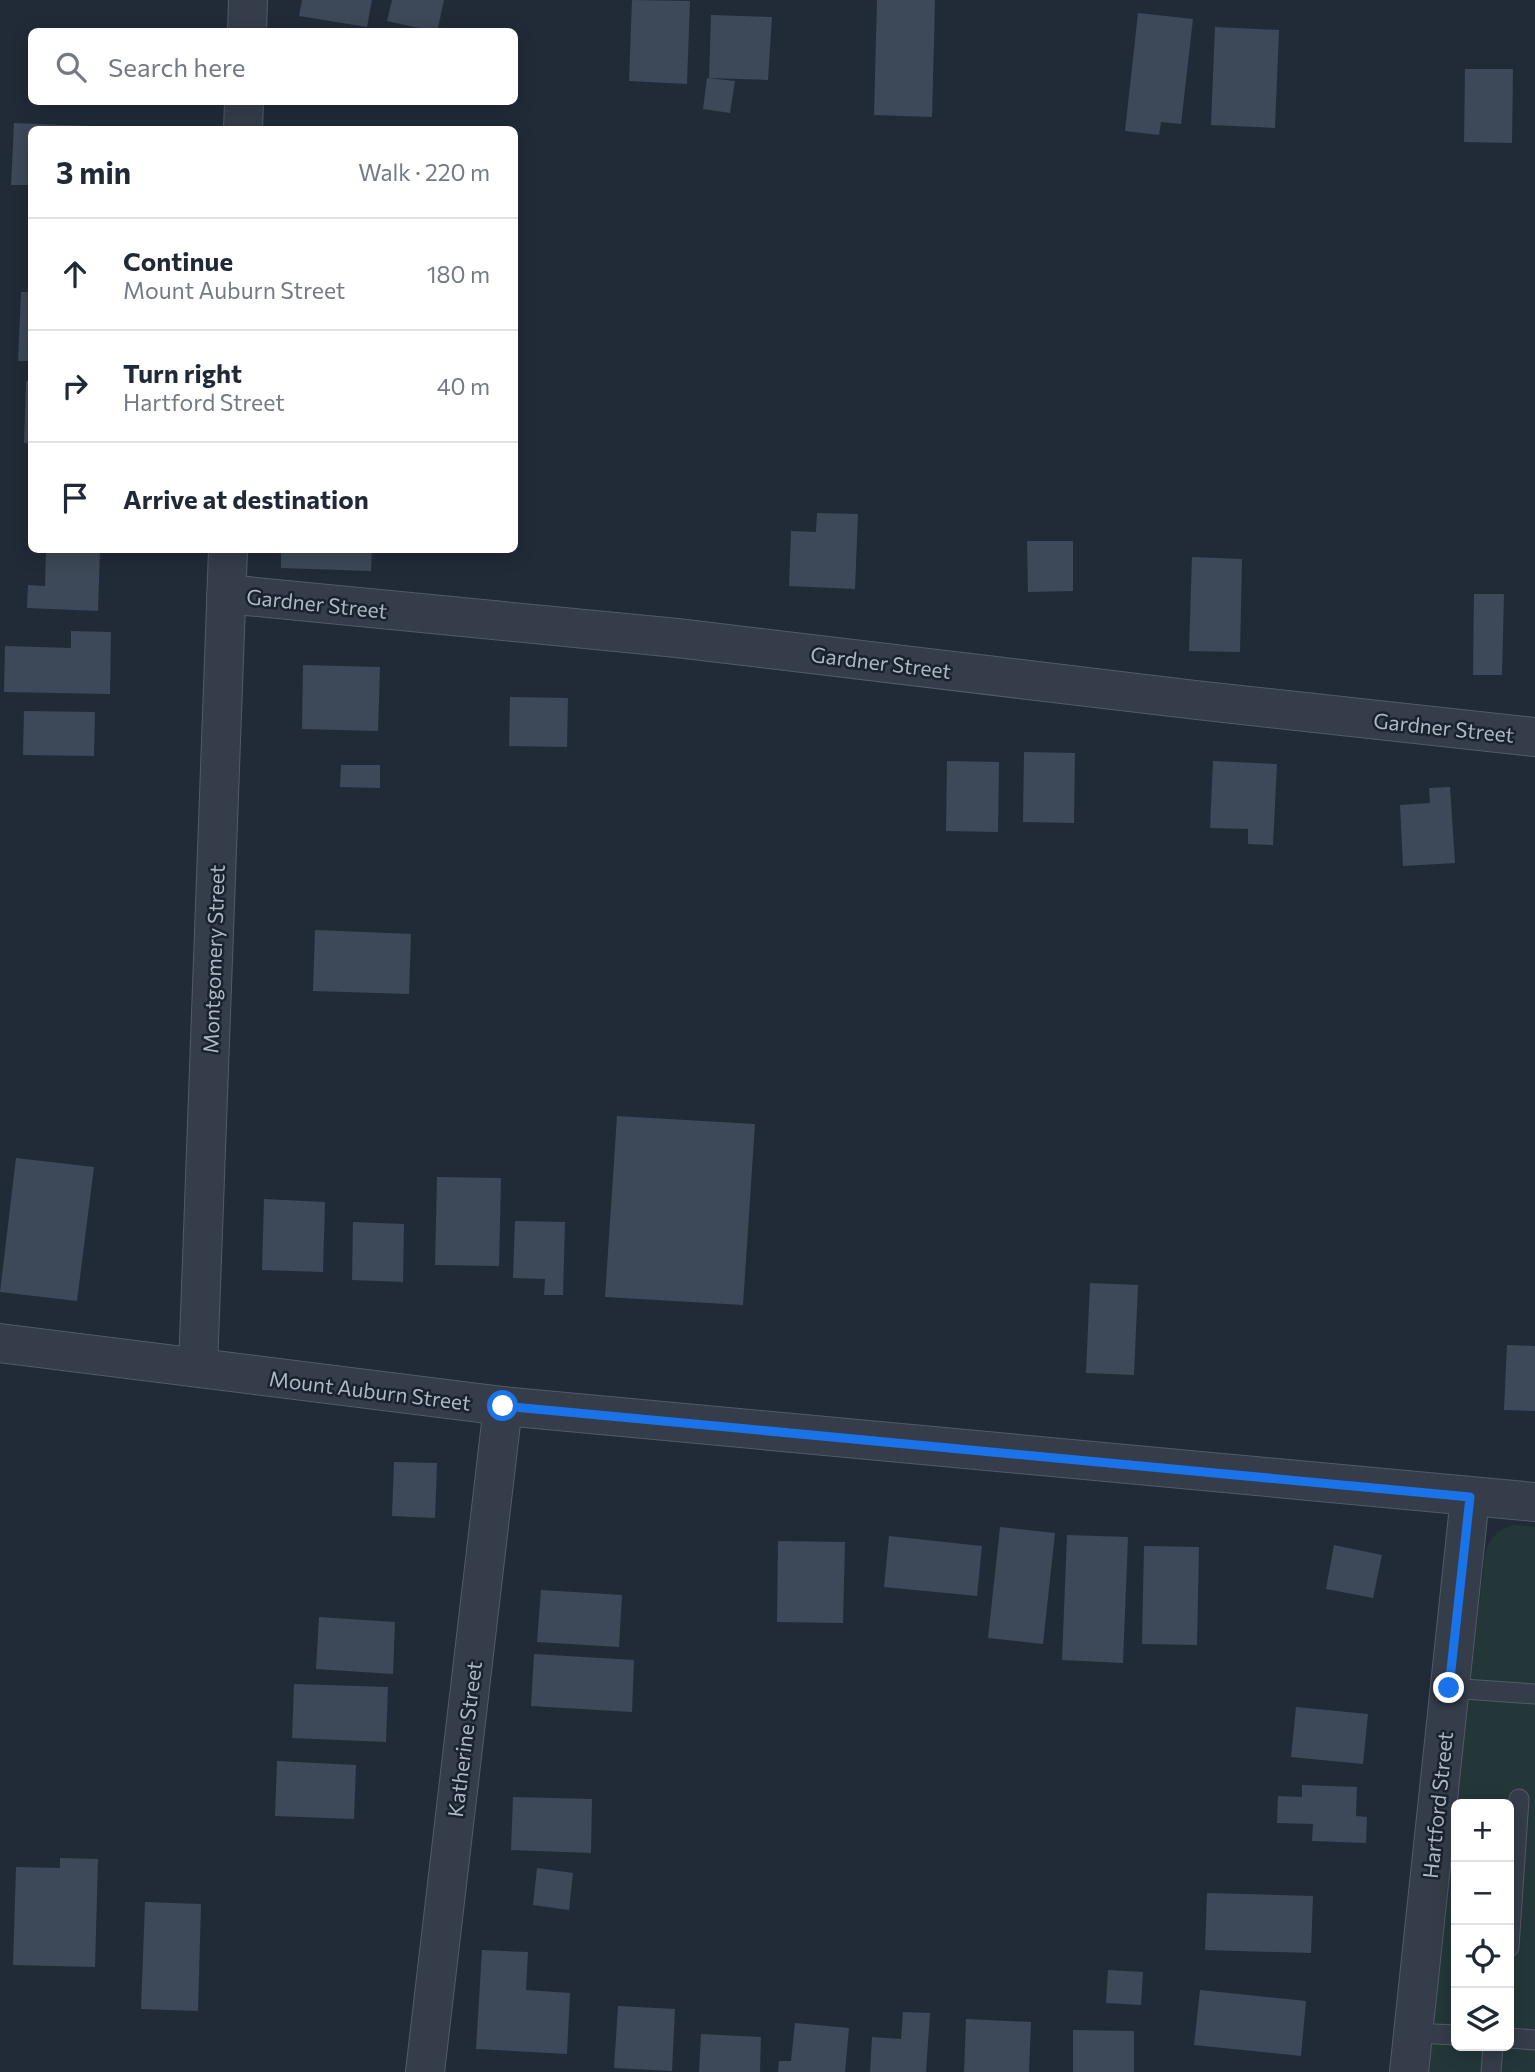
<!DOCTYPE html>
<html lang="en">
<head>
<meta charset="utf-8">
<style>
	:root { --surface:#fff; --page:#f2f2f3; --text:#1f2937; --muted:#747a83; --line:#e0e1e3 }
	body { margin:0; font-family:Commissioner,sans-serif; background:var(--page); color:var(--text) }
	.controls { position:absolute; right:21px; bottom:21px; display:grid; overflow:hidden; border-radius:10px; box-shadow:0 4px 18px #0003 }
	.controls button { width:63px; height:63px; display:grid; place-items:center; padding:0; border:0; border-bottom:2px solid var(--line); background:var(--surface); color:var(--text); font:35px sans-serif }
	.stop { position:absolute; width:21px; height:21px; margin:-16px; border:5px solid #1a73e8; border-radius:50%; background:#fff }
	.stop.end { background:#1a73e8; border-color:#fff; box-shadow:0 2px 7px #0008 }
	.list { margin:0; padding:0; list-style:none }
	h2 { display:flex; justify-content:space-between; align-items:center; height:91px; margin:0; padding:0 28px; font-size:30px }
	h2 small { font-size:23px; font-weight:400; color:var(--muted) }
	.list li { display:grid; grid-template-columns:46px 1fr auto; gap:21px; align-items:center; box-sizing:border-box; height:112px; padding:0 28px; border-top:2px solid var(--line) }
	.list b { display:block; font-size:26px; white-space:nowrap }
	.list p { margin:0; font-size:23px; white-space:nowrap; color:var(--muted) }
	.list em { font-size:23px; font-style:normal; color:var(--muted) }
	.icon { flex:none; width:38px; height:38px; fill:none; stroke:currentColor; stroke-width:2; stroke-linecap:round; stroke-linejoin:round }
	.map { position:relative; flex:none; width:1535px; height:2072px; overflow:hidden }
	.search { position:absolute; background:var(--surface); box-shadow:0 4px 18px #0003; left:28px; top:28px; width:490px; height:77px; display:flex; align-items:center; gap:18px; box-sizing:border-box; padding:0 24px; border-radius:10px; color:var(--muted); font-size:26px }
	.panel { position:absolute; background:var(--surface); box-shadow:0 4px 18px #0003; left:28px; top:126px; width:490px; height:427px; border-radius:10px }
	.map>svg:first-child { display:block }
	.green { fill:#233739; fill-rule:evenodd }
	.building { fill:#3d4958 }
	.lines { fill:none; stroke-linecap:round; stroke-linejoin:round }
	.lane-casing { stroke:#525b66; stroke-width:21 }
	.street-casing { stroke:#525b66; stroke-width:40 }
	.lane { stroke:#343d49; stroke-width:19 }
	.street { stroke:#343d49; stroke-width:38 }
	.route { stroke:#1a73e8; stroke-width:9 }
	.labels { text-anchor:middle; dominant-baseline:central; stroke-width:5; stroke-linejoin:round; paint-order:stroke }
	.street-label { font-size:21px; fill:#afb8c5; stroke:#1a222d }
</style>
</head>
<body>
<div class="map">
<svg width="1535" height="2072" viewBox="0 0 1535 2072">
	<rect width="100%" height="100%" fill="#212b38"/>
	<path class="green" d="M1516 1525 1535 1527V2072H1425L1485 1556C1489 1538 1497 1529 1516 1525ZM1456 1804H1509V2046H1456Z"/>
	<path class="building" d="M302 0H372L367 27 299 16Z
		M392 0H444L437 32 387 21Z
		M632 0 690 1 687 84 629 81Z
		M877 0H935L932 117 874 115Z
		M1138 13 1193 19 1181 124 1161 122 1159 135 1125 131Z
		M711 15 772 17 768 80 709 78Z
		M1215 27 1279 30 1275 128 1211 125Z
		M1465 69H1513L1512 143 1464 142Z
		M707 78 735 81 730 113 703 109Z
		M14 123 91 126V130H32V185H11Z
		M21 292H32V361H18Z
		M26 381H32V444L24 443Z
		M817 513 858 514 855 589 789 586 791 531 816 532Z
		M1027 541H1073V591L1028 592Z
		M46 550H100L98 611 27 608 28 585 45 586Z
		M281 550H372L371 571 281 568Z
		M1192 557 1242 559 1240 652 1189 651Z
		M1474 594H1504L1502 675H1473Z
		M71 631 111 632 110 694 4 692 5 646 71 648Z
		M303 665 380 667 378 731 302 729Z
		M510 697 568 698 567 747 509 746Z
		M24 711 95 712 94 756 23 755Z
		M1024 752 1075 753 1074 823 1023 822Z
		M947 761 999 762 998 832 946 831Z
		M1213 761 1277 764 1273 845 1248 844V829L1210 828Z
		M341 765H380V788L340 787Z
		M1450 787 1455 863 1403 866 1400 805 1430 803 1429 788Z
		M315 930 411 934 409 994 313 991Z
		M617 1116 755 1124 743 1305 605 1297Z
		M16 1158 94 1167 77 1301 0 1292Z
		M437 1177 501 1178 499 1266 435 1265Z
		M264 1199 325 1202 323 1272 262 1270Z
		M515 1221 565 1222 563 1295H544L545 1279 513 1278Z
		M353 1222 404 1224 403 1282 352 1280Z
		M1090 1283 1138 1285 1134 1375 1086 1373Z
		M1507 1345 1535 1346V1411L1504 1410Z
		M394 1462 437 1463 435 1518 392 1516Z
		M1000 1527 1055 1533 1043 1644 988 1638Z
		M1067 1535 1128 1537 1123 1663 1062 1660Z
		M889 1536 982 1546 977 1596 884 1587Z
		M778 1541 845 1542 843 1623 777 1622Z
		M1334 1545 1382 1555 1373 1598 1326 1589Z
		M1144 1546 1199 1547 1197 1645 1142 1644Z
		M541 1590 622 1595 619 1647 537 1642Z
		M319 1617 395 1622 393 1674 316 1669Z
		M534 1654 634 1660 632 1712 531 1706Z
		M294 1684 388 1687 386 1742 292 1738Z
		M1296 1707 1368 1714 1363 1764 1291 1757Z
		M277 1761 356 1765 354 1819 275 1816Z
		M1302 1785 1357 1787 1356 1816 1367 1817 1366 1843 1312 1841 1313 1824 1277 1823 1278 1796 1302 1797Z
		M513 1797 592 1799 591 1853 511 1850Z
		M60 1858 98 1859 95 1967 13 1965 16 1867 60 1868Z
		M537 1868 573 1873 569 1910 533 1905Z
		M1207 1893 1313 1896 1311 1953 1205 1950Z
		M145 1902 201 1904 198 2011 141 2009Z
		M482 1950 528 1952 526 1990 570 1993 567 2054 476 2049Z
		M1108 1970 1143 1972 1141 2005 1106 2003Z
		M1200 1990 1306 2001 1301 2056 1194 2045Z
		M618 2006 675 2009 672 2071 614 2068Z
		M903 2012 930 2013 926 2072H870L872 2037 901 2039Z
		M966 2019 1031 2022 1029 2072H964Z
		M795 2023 849 2028 845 2072H778L779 2061H791Z
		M1073 2030 1134 2031V2072H1073Z
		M701 2034 761 2037 760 2072H699Z"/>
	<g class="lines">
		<defs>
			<path id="lane" d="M1449 1688 1535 1694
				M1509 1947 1519 1799
				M1413 2033 1456 2035
				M1509 2038 1535 2040
				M1491 2072 1493 2046"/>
			<path id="street" d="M247 32 248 0
				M243 130 244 102
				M226 594 677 638 1196 700 1535 737
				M0 1343 503 1406 1535 1502
				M198 1368 228 550
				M425 2072 503 1406
				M1409 2072 1470 1497"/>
		</defs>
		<use href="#lane" class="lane-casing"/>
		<use href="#street" class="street-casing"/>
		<use href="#lane" class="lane"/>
		<use href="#street" class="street"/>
	</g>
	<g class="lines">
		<path class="route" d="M503 1406 1470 1497 1449 1688"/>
	</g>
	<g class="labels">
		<g class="street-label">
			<text transform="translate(317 603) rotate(6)">Gardner Street</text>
			<text transform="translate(881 662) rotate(7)">Gardner Street</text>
			<text transform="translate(1444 727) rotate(6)">Gardner Street</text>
			<text transform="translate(213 959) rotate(-88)">Montgomery Street</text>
			<text transform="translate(370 1390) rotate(7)">Mount Auburn Street</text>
			<text transform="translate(464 1739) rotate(-83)">Katherine Street</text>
			<text transform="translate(1437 1805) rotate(-84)">Hartford Street</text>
		</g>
	</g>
</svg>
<div class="controls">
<button>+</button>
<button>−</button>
<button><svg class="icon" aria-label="locate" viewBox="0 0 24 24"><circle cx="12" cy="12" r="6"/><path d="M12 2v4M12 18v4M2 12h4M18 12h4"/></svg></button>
<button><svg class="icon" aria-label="layers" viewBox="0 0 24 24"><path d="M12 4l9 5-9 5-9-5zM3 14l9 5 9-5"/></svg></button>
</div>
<div class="stop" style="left:503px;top:1406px"></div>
<div class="stop end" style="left:1449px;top:1688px"></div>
<div class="search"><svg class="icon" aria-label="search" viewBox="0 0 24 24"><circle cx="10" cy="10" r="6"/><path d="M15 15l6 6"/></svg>Search here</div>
<section class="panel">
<h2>3 min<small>Walk · 220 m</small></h2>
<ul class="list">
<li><svg class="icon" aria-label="ahead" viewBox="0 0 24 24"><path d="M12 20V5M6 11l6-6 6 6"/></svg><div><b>Continue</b><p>Mount Auburn Street</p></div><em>180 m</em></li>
<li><svg class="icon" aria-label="right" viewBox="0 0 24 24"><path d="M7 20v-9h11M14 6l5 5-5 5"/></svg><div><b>Turn right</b><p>Hartford Street</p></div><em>40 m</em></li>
<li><svg class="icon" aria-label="arrive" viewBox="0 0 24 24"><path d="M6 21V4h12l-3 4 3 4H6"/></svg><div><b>Arrive at destination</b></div></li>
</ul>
</section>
</div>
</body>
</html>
